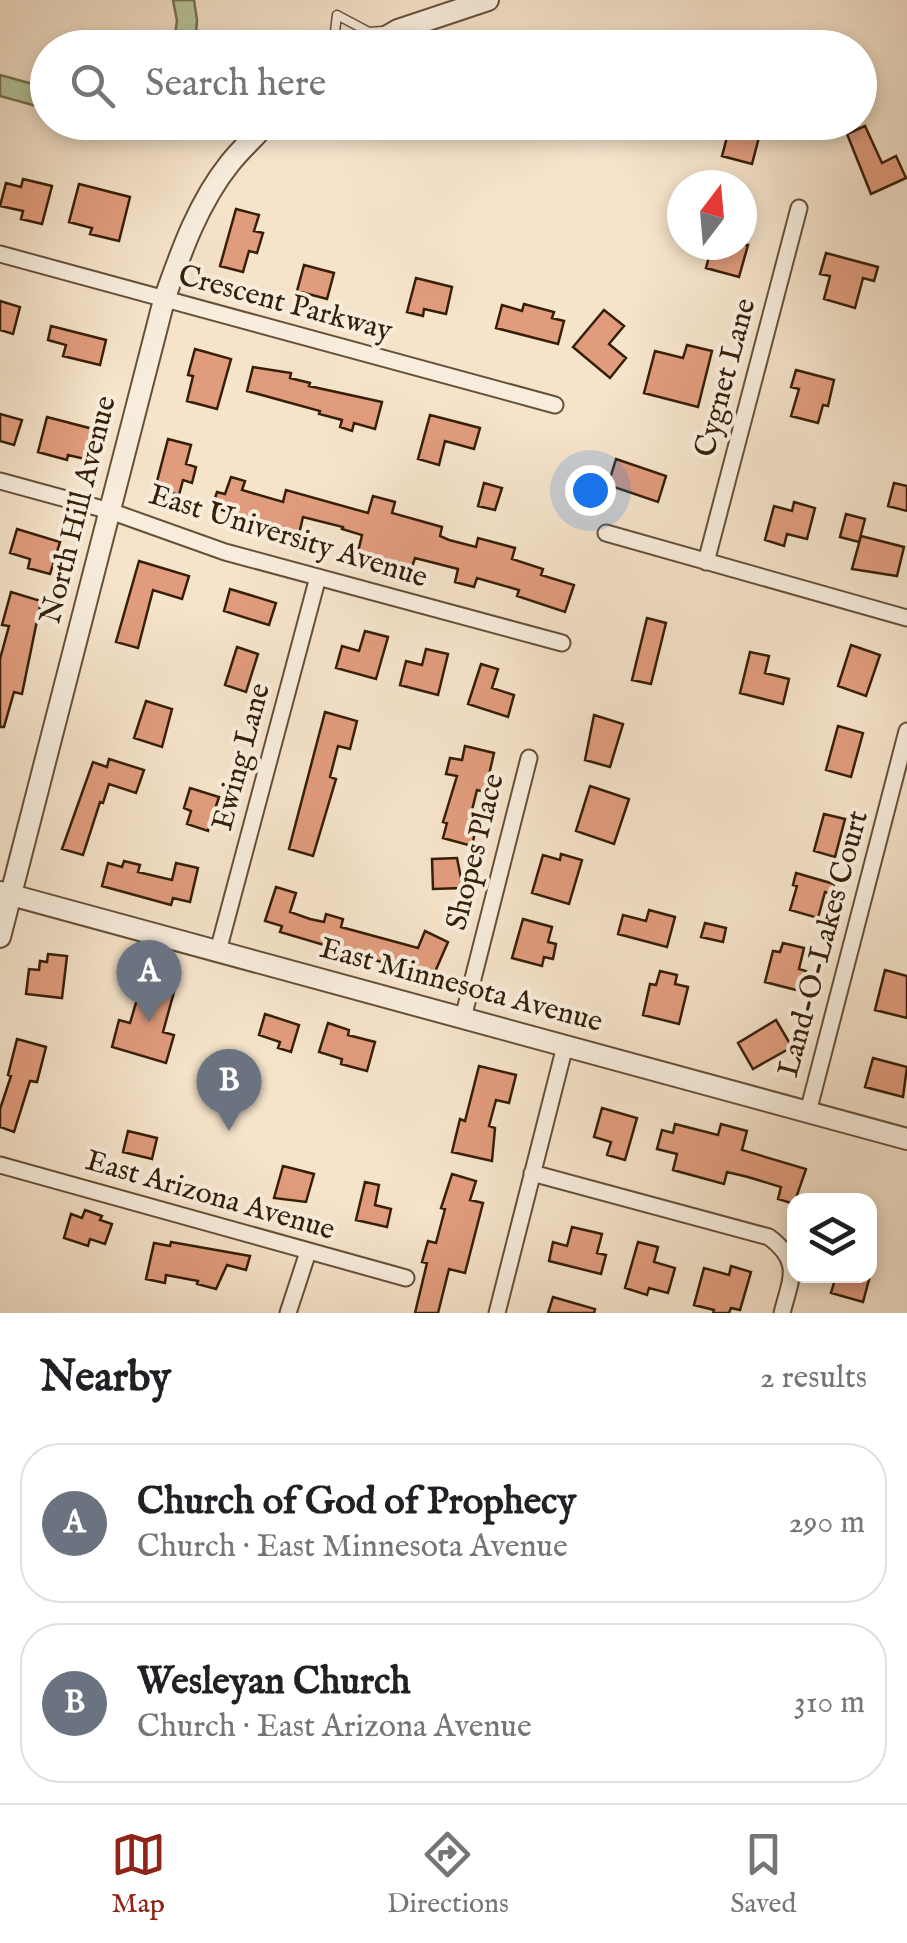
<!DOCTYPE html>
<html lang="en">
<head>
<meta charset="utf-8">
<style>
	:root { --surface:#fff; --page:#f2f2f2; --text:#202124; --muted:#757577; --line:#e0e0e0; --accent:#8f2418 }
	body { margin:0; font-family:"IM FELL English",serif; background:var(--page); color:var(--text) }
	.controls { position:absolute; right:30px; bottom:30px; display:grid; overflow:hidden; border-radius:20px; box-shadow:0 5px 15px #0003 }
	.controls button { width:90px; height:90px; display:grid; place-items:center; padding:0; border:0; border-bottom:2px solid var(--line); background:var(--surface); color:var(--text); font:50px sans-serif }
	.compass { position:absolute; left:667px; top:170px; width:90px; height:90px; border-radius:50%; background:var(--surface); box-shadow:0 5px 15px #0003; rotate:16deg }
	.you { position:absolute; left:590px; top:490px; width:35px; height:35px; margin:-25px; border:8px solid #fff; border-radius:50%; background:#1a73e8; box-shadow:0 0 0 15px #1a73e833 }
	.badge { display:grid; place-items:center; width:65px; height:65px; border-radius:50%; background:var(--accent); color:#fff; font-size:32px; font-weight:700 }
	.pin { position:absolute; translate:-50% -82px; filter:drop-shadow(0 2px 5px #0008) }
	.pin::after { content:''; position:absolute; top:52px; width:35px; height:30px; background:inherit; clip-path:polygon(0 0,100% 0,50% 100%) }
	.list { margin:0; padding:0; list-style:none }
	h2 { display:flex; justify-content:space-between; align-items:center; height:130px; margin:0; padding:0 40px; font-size:42px }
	h2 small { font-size:32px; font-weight:400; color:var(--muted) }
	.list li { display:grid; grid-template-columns:65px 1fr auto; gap:30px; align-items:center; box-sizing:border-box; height:160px; margin:0 20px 20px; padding:0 20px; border:2px solid var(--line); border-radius:40px }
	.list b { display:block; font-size:38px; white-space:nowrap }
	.list p { margin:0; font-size:32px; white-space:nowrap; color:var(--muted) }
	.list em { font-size:32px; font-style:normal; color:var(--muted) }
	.icon { flex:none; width:55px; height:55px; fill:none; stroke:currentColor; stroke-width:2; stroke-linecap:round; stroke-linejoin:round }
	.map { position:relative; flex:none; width:907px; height:1313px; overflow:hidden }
	.search { position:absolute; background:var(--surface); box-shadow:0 5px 15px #0003; left:30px; right:30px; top:30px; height:110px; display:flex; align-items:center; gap:25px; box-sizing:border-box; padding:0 35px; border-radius:55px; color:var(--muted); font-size:38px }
	.sheet { height:490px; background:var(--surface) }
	nav { display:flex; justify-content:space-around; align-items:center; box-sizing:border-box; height:140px; border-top:2px solid var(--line); background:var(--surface); font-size:28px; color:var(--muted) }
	nav a { display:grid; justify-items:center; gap:5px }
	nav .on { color:var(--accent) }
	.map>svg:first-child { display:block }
	.green { fill:#b6c59b; stroke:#767251; stroke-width:2.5 }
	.building { fill:#e19c7d; stroke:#361f07; stroke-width:2.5 }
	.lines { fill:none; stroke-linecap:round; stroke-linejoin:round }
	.service-casing { stroke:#665038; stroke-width:11 }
	.minor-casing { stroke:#665038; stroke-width:19 }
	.tertiary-casing { stroke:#665038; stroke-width:24 }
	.service { stroke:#f8eddd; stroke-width:8 }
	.minor { stroke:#f8eddd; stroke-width:15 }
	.tertiary { stroke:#f8eddd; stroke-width:20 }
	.labels { text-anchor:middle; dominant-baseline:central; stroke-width:8; stroke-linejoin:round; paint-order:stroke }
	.street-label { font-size:30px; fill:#361f07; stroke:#f8eddd }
</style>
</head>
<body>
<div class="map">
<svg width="907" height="1313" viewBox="0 0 907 1313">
	<rect width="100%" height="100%" fill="#f5e3ca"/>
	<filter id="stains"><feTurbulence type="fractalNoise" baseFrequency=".002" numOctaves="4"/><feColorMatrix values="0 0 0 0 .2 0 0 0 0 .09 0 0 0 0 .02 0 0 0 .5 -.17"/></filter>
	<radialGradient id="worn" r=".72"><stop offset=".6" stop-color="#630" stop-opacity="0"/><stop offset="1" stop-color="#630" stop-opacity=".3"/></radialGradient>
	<path class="green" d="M173 0H194L197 20 195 47H173L177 21Z
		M0 75 47 88V109L0 96Z"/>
	<path class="building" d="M731 122H763L752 164 722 156Z
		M865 126 882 163 896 156 906 178 871 194 847 134Z
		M23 179 52 186 42 224 21 219 23 211 0 206 6 183 21 187Z
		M79 184 130 197 119 241 90 234 92 228 69 222Z
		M236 209 259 215 254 231 263 233 257 253 249 251 243 272 220 266Z
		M712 245H748L739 277 706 268Z
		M826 253 878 267 874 281 863 278 855 308 824 299 830 276 820 274Z
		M304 265 334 273 327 299 297 291Z
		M416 278 452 287 446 314 424 309 423 316 407 312Z
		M0 301 20 307 13 334 0 330Z
		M524 304 554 312 552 318 564 321 558 344 496 328 502 305 522 311Z
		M604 310 624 326 609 344 626 358 610 378 573 347Z
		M51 326 106 340 100 365 63 356 66 345 48 340Z
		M687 345 712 351 698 407 644 393 655 351 683 358Z
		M195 349 231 359 217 409 187 401 193 376 188 375Z
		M253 367 291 373 290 378 310 383 309 386 382 402 375 429 354 423 352 431 340 427 342 420 319 414 320 411 247 391Z
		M796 370 834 380 828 406 823 405 818 423 791 416 799 389 791 387Z
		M0 414 22 420 14 445 0 441Z
		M430 415 480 428 474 449 445 441 439 465 418 459Z
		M47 417 93 429 85 459 68 455 67 460 38 452Z
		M168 439 191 445 186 464 196 467 192 483 183 480 179 495 155 489Z
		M616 459 666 476 658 502 608 485Z
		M231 477 245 481 242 490 283 502 286 490 368 513 373 496 395 502 392 513 442 527 440 536 449 540 476 547 478 538 515 548 512 559 543 569 541 575 574 585 565 612 517 596 519 590 477 578 474 587 455 582 458 569 415 558 412 567 358 552 362 535 342 529 343 527 303 517 299 534 212 507 217 492 225 494Z
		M484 483 502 488 495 510 478 506Z
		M894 483 907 486V511L888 506Z
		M794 502 815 508 807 539 787 534 784 546 765 540 774 506 792 511Z
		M846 514 865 519 859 542 840 537Z
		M17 529 60 542 50 574 28 568 30 559 10 553Z
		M861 536 904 547 897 576 852 569Z
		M139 561 189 576 182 599 153 590 138 648 116 642Z
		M230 589 276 603 269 625 224 611Z
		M11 592 41 601 22 694 14 692 4 727H0V659L9 626 2 625Z
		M647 618 666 623 651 684 632 680Z
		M365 631 388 637 376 679 336 668 342 646 359 651Z
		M851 645 880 655 866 696 838 686Z
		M237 647 258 654 246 692 225 685Z
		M426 649 448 654 438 695 400 685 406 661 422 665Z
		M750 652 769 656 765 673 789 679 783 704 740 693Z
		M481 664 498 669 492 688 514 695 508 717 468 704Z
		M146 701 172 709 162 747 134 738Z
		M325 712 357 721 350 749 338 746 330 777 336 779 313 856 289 849Z
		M594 715 623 724 610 767 585 760Z
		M838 726 863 733 851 777 826 770Z
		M465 746 494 753 485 792 477 790 468 826 476 828 472 846 443 838 447 823 443 822 457 776 446 774 450 758 462 760Z
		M109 759 144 770 136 793 109 784 103 803 100 802 83 855 62 849 93 762 107 767Z
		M590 786 629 799 614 844 576 831Z
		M190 788 219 797 208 831 187 824 191 811 184 808Z
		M824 814 845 819 835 857 814 851Z
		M561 854 582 860 569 904 532 893 543 855 560 860Z
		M457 858 463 888 433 889 432 859Z
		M124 861 140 865 138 872 172 880 176 863 198 868 190 902 173 898 171 905 102 886 108 863 122 867Z
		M796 873 834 884 832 894 825 892 818 918 790 910 797 886 793 885Z
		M276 887 296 893 290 912 310 919 324 922 326 914 343 919 341 927 418 948 425 931 448 942 434 974 400 958 398 967 280 932 282 926 265 921Z
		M649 910 675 917 667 947 618 934 623 915 646 921Z
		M523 919 552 927 548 942 556 944 553 959 544 957 542 966 512 958Z
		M705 923 726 928 723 942 701 937Z
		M783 943 804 948 799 969 806 971 800 991 765 982 773 951 780 952Z
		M48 954 67 956 62 998 26 994 29 969 39 970 40 961 47 962Z
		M885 970 907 976V1018L875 1010Z
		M660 971 677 975 675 984 688 987 679 1024 643 1015 650 984 656 985Z
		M143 979 175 988 163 1032 174 1035 166 1063 112 1047 119 1020 130 1023Z
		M265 1014 299 1025 291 1052 278 1048 280 1042 259 1035Z
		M776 1020 792 1047 753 1069 738 1043Z
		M328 1023 349 1030 348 1035 375 1042 367 1071 341 1064 342 1059 319 1052Z
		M17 1039 46 1047 37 1082 30 1081 14 1132 0 1127V1109L11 1076 8 1075Z
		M873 1058 907 1067 903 1097 865 1087Z
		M479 1066 516 1075 509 1103 496 1100 489 1126 495 1128 492 1161 452 1152 460 1119 465 1121Z
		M602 1108 637 1118 625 1160 607 1155 611 1142 594 1137Z
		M675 1124 718 1135 721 1124 747 1131 742 1150 806 1169 794 1204 778 1199 781 1187 748 1177 727 1172 724 1184 673 1170 677 1154 657 1149 662 1130 673 1133Z
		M128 1131 157 1138 152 1159 123 1152Z
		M283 1166 314 1174 306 1202 274 1198Z
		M452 1174 476 1181 470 1200 483 1203 465 1273 449 1269 438 1313H415L427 1263 422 1262 428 1241 436 1243 445 1209 441 1208Z
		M365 1182 379 1185 375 1205 391 1209 387 1227 356 1220Z
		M85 1210 102 1216 100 1220 112 1224 105 1244 90 1239 88 1246 64 1238 71 1214 82 1218Z
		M572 1227 602 1234 597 1253 606 1255 601 1274 549 1261 553 1242 567 1246Z
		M171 1242 250 1256 246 1270 227 1265 216 1289 197 1284 198 1281 166 1275 165 1283 146 1279 154 1243 170 1246Z
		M638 1242 658 1247 654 1262 675 1268 668 1293 649 1288 647 1295 625 1288Z
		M731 1266 751 1272 740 1310 731 1308 729 1313H713L714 1310 694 1305 704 1268 729 1275Z
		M836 1276H870L863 1302 831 1293Z
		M553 1297 595 1309 594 1313H548Z"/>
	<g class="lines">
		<defs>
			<path id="service" d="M333 48 337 15 369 32 383 31"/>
			<path id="minor" d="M0 254 555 405
				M0 481 110 511 225 552 562 643
				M606 533 907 618
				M706 562 799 208
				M218 951 318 577
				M463 1018 529 758
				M808 1112 907 731
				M0 1165 406 1278
				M532 1173 769 1237C802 1262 791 1278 782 1313
				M288 1313 308 1252
				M497 1313 565 1046"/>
			<path id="tertiary" d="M367 48 398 30 488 0
				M0 892 907 1139
				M0 937 164 300C181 252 198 203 230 163 241 149 256 136 268 122"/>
		</defs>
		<use href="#service" class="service-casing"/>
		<use href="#minor" class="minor-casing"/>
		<use href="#tertiary" class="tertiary-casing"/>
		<use href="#service" class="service"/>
		<use href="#minor" class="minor"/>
		<use href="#tertiary" class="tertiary"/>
	</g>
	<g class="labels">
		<g class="street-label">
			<text transform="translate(285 304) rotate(15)">Crescent Parkway</text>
			<text transform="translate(726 378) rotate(-75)">Cygnet Lane</text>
			<text transform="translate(79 510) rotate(-76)">North Hill Avenue</text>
			<text transform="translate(288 537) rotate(17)">East University Avenue</text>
			<text transform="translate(242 757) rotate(-75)">Ewing Lane</text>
			<text transform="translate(476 852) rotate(-76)">Shopes Place</text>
			<text transform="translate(824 944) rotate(-75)">Land-O-Lakes Court</text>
			<text transform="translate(461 986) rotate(15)">East Minnesota Avenue</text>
			<text transform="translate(210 1196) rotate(16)">East Arizona Avenue</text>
		</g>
	</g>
	<rect width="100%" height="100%" filter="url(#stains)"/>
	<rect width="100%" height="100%" fill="url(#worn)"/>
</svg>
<div class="controls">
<button><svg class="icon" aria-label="layers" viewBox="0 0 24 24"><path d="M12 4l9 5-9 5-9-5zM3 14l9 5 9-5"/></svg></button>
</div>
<svg class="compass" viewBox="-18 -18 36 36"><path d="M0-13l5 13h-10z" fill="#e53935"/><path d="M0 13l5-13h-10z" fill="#757577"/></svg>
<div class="you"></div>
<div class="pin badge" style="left:149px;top:1022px;background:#6b7280">A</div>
<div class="pin badge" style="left:229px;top:1131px;background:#6b7280">B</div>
<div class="search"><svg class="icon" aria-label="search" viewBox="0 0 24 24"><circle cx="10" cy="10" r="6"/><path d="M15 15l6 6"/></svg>Search here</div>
</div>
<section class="sheet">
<h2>Nearby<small>2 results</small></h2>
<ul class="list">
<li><span class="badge" style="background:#6b7280">A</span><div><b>Church of God of Prophecy</b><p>Church · East Minnesota Avenue</p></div><em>290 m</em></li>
<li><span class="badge" style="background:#6b7280">B</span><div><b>Wesleyan Church</b><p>Church · East Arizona Avenue</p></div><em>310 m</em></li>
</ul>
</section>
<nav>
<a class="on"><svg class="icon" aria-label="map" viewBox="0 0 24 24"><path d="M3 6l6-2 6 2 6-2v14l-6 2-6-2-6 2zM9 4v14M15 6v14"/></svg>Map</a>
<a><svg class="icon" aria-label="directions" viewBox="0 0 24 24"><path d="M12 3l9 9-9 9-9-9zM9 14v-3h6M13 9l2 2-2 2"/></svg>Directions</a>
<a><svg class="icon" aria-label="saved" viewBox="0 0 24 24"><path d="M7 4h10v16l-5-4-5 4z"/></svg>Saved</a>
</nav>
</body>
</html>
